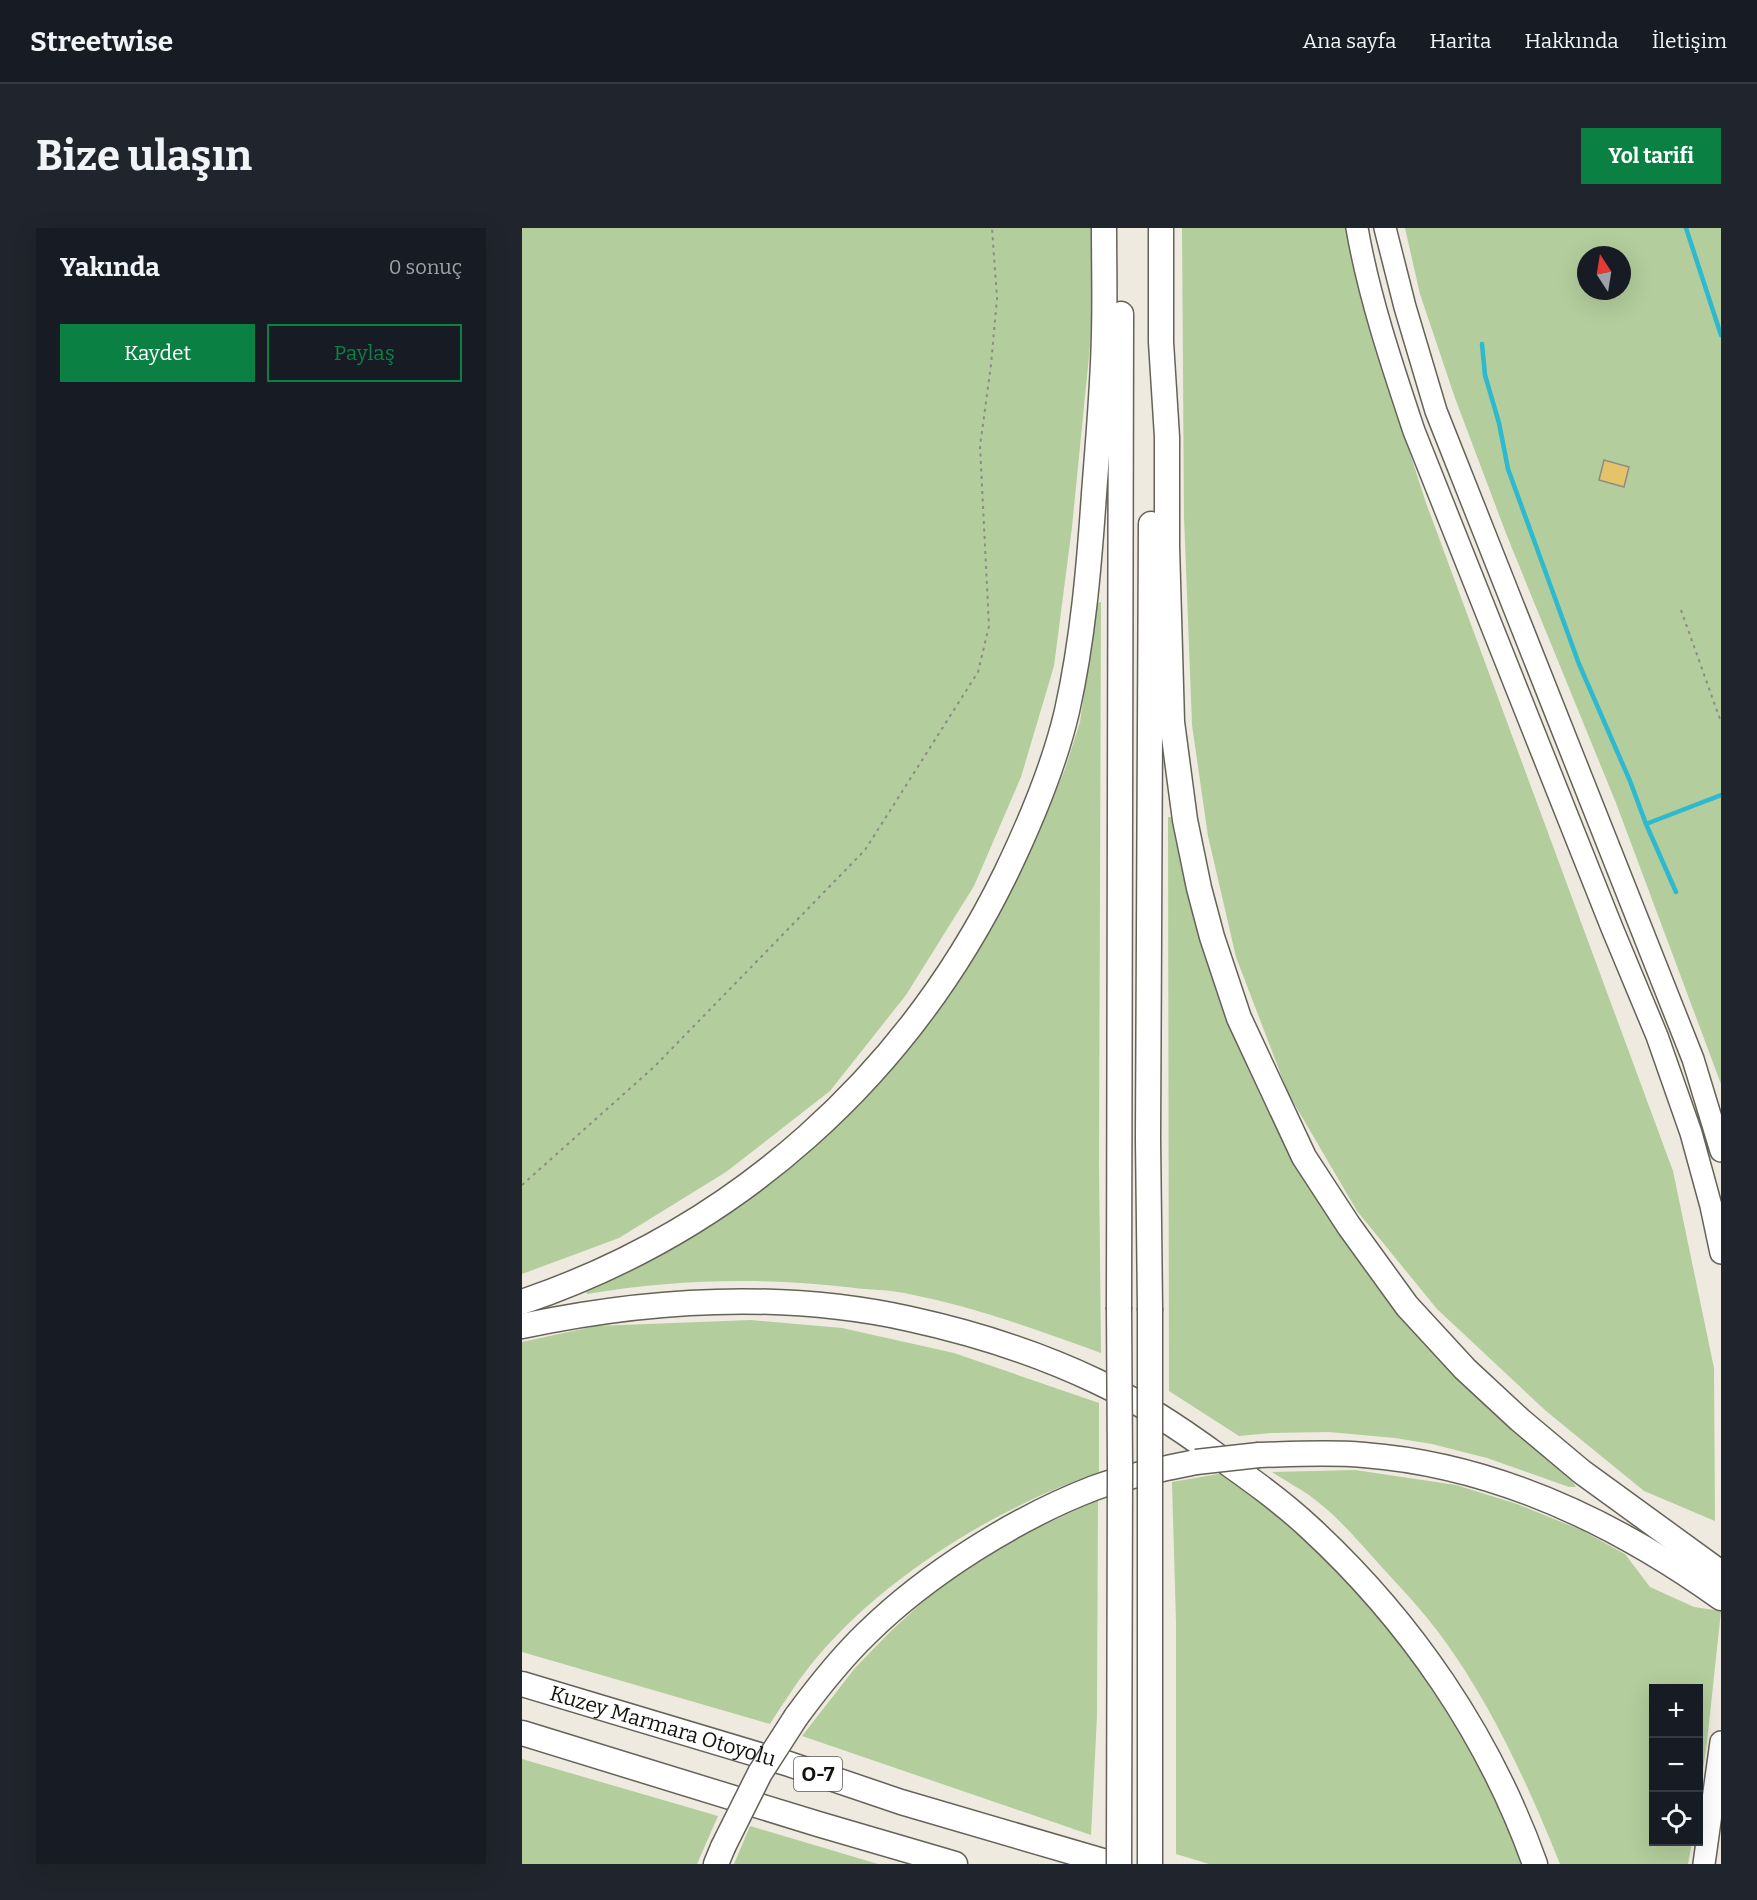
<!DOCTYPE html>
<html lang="tr">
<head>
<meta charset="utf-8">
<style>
	:root { --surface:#171b24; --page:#20242c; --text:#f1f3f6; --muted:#9ea1a6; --line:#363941; --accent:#0b8043 }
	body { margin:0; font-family:Bitter,serif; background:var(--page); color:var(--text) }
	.controls { position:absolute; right:18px; bottom:18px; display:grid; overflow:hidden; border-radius:0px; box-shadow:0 6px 24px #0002 }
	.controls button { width:54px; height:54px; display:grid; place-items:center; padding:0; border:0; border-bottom:2px solid var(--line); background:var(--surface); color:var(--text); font:30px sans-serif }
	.compass { position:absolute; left:1055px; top:18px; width:54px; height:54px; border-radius:50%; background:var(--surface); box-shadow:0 6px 24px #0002; rotate:348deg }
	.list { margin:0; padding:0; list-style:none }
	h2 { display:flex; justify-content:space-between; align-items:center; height:78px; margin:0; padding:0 24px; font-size:26px }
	h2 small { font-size:20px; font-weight:400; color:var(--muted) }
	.actions { display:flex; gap:12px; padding:18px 24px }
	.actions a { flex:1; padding:14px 0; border:2px solid var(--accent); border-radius:0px; text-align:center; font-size:21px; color:var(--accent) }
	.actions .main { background:var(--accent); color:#fff }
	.icon { flex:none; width:33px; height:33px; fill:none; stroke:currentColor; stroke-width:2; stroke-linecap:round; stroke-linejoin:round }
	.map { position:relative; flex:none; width:1199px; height:1636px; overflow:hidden; border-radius:0px }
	header { display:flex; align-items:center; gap:36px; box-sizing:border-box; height:84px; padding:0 30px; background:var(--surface); border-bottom:2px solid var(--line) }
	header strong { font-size:28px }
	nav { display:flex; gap:33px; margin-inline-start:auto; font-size:21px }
	.intro { display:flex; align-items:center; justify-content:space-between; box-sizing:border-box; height:144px; padding:0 36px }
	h1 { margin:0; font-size:42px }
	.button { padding:15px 27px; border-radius:0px; background:var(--accent); color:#fff; font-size:21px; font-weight:700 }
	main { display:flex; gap:36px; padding:0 36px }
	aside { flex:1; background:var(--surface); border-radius:0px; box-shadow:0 6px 24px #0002 }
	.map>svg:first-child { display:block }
	.green { fill:#b3cd9c; fill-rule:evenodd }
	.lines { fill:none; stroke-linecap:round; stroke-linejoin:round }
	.stream { stroke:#2eb9ce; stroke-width:4.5 }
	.building { fill:#e5c369; stroke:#908c83; stroke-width:1.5 }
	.primary-casing { stroke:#656259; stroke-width:24 }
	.highway-casing { stroke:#656259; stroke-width:27 }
	.path { stroke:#8e8b84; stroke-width:2; stroke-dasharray:3 4.5; stroke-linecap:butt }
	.primary { stroke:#fff; stroke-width:21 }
	.highway { stroke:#fff; stroke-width:24 }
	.highway-bridge-casing { stroke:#656259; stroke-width:27; stroke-linecap:butt }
	.highway-bridge { stroke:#fff; stroke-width:24 }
	.labels { text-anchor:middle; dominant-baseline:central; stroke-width:4.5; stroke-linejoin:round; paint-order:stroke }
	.shield { fill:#fff; stroke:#5a5956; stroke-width:1.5 }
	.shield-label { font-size:20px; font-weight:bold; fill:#13120e }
	.street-label { font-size:21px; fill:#13120e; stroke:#fff }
</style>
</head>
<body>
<header>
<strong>Streetwise</strong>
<nav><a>Ana sayfa</a><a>Harita</a><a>Hakkında</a><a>İletişim</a></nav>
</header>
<div class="intro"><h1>Bize ulaşın</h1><a class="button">Yol tarifi</a></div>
<main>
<aside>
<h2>Yakında<small>0 sonuç</small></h2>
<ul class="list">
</ul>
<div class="actions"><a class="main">Kaydet</a><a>Paylaş</a></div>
</aside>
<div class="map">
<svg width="1199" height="1636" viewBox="0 0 1199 1636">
	<rect width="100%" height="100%" fill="#eeeadf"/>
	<path class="green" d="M0 0H574L568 118 550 299 532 438 499 549 452 658 384 767 308 863 204 944 97 1010 0 1046Z
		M660 0H825L850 107 903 272 1151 943 1192 1140 1193 1293 1122 1263 1024 1183 915 1081 835 983 766 865 714 729 686 608 670 497 662 288Z
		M883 0H1199V856L1094 575 985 308 933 170 898 66ZM1064 27H1100V63H1064Z
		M579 374 577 936 579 1125C516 1102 453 1079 387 1066 370 1062 351 1062 333 1060 243 1049 154 1051 65 1066L62 1057 233 966 313 898 446 739 480 679 502 634 524 587 543 541 558 494 575 375Z
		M646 589H649C681 758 745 913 850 1051 880 1090 915 1127 949 1163 980 1194 1015 1222 1048 1250L1054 1259H1047L965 1230 910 1216 873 1210 807 1204 749 1205 717 1208 647 1163Z
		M229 1092 320 1100 432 1125 577 1175V1244C473 1280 356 1352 287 1439 273 1457 260 1477 248 1496L0 1424V1114L74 1098Z
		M833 1242 934 1257 995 1276 1059 1302 1103 1326 1128 1359 1172 1379 1199 1383 1185 1514 1177 1570 1176 1460H1132V1614H1170L1166 1636H1038C1006 1557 971 1479 920 1409 901 1383 879 1360 857 1336 838 1315 819 1292 796 1274 783 1263 765 1254 750 1244Z
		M702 1245C722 1261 745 1275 764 1291 779 1304 792 1320 806 1334 891 1421 957 1522 1000 1636H687L654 1626V1394L650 1254Z
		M576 1272 575 1488 569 1607 280 1508 333 1440 369 1403 418 1358 502 1306Z
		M0 1531 196 1588 175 1636H0Z
		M228 1598 356 1636H212Z"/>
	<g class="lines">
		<path class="stream" d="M1164 0 1199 107
			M960 116 963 147 977 195 986 241 1057 436 1108 553 1124 596 1199 567
			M1124 596 1154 664"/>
	</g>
	<path class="building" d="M1082 232 1107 239 1102 259 1077 252Z"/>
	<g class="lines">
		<defs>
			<path id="primary" d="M835 0C847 69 870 137 892 203L1090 700 1135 808 1169 905 1189 978 1199 1025
				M863 0 883 79 914 183 1171 831 1199 923
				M1182 1636 1199 1514"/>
			<g id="highway">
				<path d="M639 0V114L645 209V318L650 494 663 592 677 660 690 709 717 790 782 929 827 998 885 1078 943 1141 998 1192 1060 1244 1199 1345"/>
				<path d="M0 1074C215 1001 385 848 484 645 509 593 532 539 545 483 561 411 567 339 572 266 576 213 581 159 582 106 583 71 582 35 582 0"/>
				<path d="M597 1079 599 86"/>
				<path d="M628 1080 626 911 629 296"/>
				<path d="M0 1098C127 1071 261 1063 388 1091 452 1105 515 1125 574 1153 617 1173 659 1201 697 1229 728 1251 759 1273 787 1299 888 1392 967 1507 1013 1636"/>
				<path d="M737 1227C772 1226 807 1224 842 1227 972 1237 1094 1295 1199 1370"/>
				<path id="s1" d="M0 1456 264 1535 379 1574 591 1636"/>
				<path d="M274 1489C296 1459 319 1430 345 1405 405 1346 494 1290 572 1260 605 1248 639 1241 674 1234"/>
				<path d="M0 1505 296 1596 433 1636"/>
				<path d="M194 1636 201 1619"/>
			</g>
		</defs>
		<use href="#primary" class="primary-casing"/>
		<use href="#highway" class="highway-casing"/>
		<path class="path" d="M1159 382 1199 494
			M0 957 132 839 343 622 456 444 467 398 458 218 469 137 475 70 470 0"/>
		<use href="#primary" class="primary"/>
		<use href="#highway" class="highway"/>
		<defs>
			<path id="highway-bridge" d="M597 1079 598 1242 597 1636
				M674 1234 737 1227
				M201 1619 238 1545 274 1489
				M628 1636V1080"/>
		</defs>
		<use href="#highway-bridge" class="highway-bridge-casing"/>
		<use href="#highway-bridge" class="highway-bridge"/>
	</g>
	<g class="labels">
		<rect class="shield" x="272" y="1529" width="48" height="34" rx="4.5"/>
		<g class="shield-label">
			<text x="296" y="1546">O-7</text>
		</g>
		<g class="street-label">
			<text stroke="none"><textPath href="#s1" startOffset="147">Kuzey Marmara Otoyolu</textPath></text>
		</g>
	</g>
</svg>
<div class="controls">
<button>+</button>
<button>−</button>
<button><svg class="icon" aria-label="locate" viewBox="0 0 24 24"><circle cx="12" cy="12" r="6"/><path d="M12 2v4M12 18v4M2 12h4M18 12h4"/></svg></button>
</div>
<svg class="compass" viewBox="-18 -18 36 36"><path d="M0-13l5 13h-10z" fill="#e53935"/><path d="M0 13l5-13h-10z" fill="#9ea1a6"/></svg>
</div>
</main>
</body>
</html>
